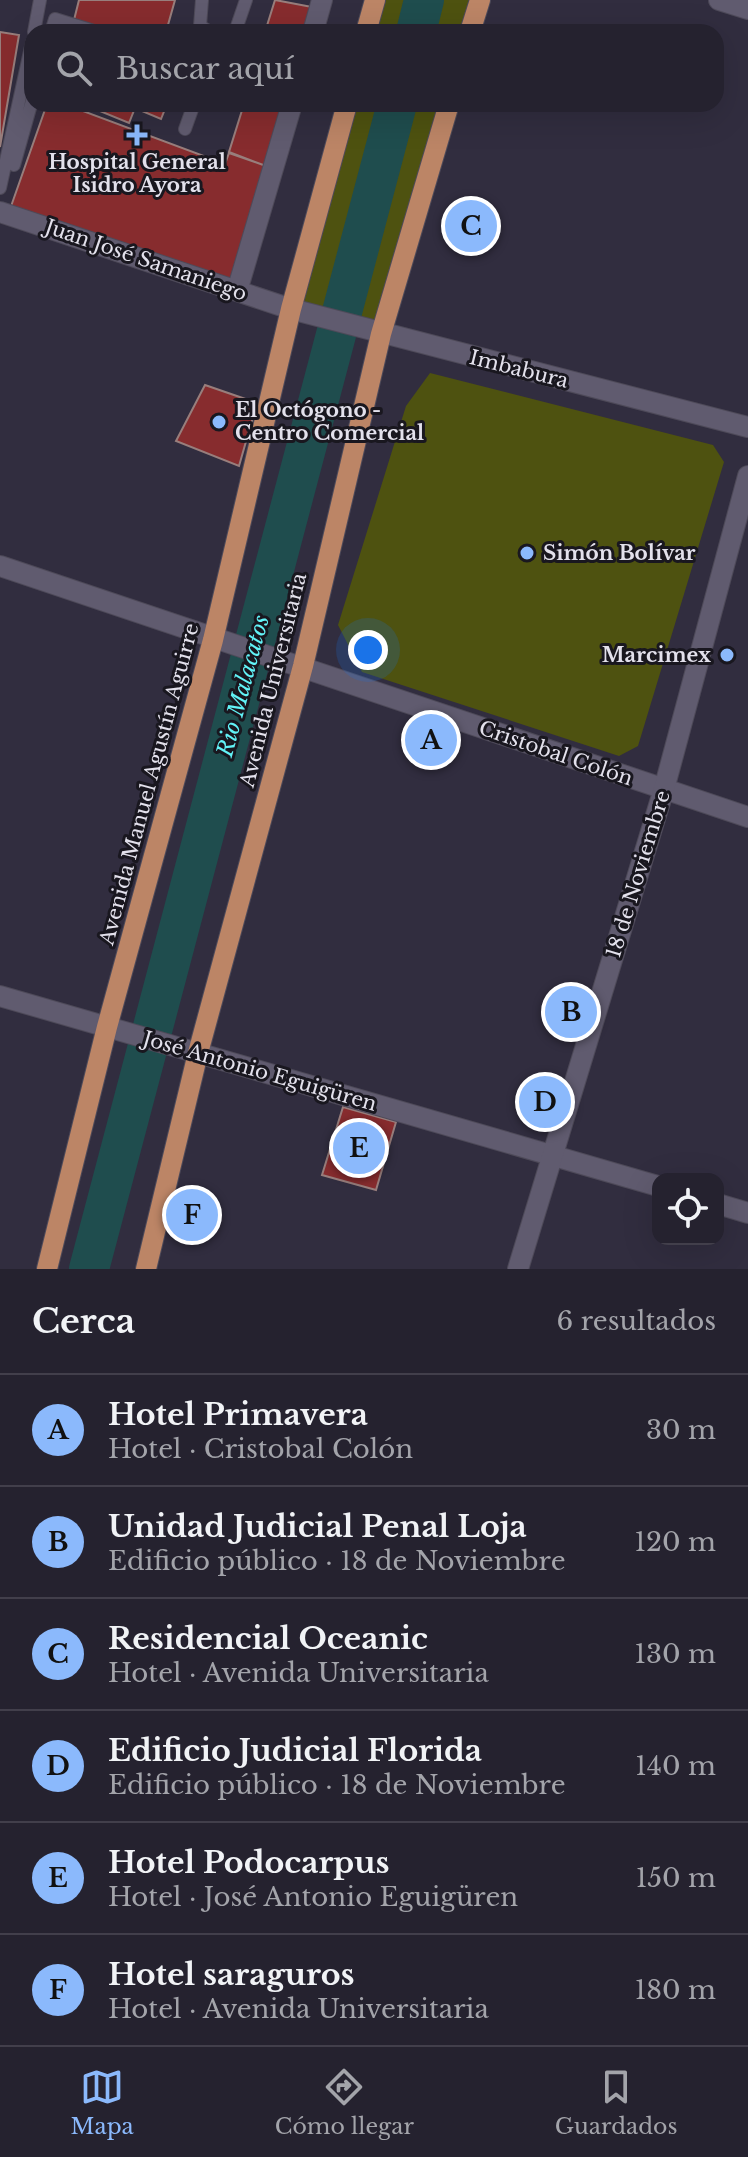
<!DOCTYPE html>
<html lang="es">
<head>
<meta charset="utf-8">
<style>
	:root { --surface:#25222f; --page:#312f3b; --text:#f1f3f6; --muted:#a3a4aa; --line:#423f4b; --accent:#8bb9fc }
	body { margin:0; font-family:"Libre Baskerville",serif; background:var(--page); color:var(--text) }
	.controls { position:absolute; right:24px; bottom:24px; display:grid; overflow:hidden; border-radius:16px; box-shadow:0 8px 32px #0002 }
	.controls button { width:72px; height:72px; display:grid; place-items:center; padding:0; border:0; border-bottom:2px solid var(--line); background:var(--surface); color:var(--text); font:40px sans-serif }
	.you { position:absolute; left:368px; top:650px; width:28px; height:28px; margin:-20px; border:6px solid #fff; border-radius:50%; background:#1a73e8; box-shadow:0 0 0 12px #1a73e833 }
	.badge { display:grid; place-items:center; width:52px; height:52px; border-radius:50%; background:var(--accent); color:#111; font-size:26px; font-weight:700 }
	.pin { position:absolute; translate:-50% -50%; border:4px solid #fff; box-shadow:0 2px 8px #0006 }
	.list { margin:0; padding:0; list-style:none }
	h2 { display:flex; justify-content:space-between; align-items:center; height:104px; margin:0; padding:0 32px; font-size:34px }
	h2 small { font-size:26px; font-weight:400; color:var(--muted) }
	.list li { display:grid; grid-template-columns:52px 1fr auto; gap:24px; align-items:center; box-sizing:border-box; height:112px; padding:0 32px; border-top:2px solid var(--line) }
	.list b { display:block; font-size:30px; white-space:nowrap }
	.list p { margin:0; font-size:26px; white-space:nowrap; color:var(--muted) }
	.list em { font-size:26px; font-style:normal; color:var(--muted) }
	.icon { flex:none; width:44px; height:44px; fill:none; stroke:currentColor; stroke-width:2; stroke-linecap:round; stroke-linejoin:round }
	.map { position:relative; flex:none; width:748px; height:1269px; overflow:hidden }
	.search { position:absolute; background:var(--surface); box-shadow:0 8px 32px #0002; left:24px; right:24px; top:24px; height:88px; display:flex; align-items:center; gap:20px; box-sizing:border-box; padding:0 28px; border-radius:24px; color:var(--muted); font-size:30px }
	.sheet { height:776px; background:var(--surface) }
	nav { display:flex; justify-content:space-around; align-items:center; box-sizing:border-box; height:112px; border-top:2px solid var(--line); background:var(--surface); font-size:22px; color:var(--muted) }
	nav a { display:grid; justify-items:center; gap:4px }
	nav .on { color:var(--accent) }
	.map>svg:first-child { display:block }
	.green { fill:#4e5210 }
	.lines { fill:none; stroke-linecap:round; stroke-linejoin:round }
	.river { stroke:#1f4d4e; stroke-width:40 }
	.building { fill:#872c2e; stroke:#987e7c; stroke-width:2 }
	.service-casing { stroke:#4e4a59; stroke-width:14 }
	.minor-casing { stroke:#4e4a59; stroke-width:22 }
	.tertiary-casing { stroke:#4e4a59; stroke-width:22 }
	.primary-casing { stroke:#4e4a59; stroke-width:22 }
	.service { stroke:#605b6f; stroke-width:12 }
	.minor { stroke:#605b6f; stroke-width:20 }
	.tertiary { stroke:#605b6f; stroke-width:20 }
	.primary { stroke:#bc8566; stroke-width:20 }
	.poi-dot { fill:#8bb9fc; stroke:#19171f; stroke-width:3 }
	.labels { text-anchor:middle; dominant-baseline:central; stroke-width:6; stroke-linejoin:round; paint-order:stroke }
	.poi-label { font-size:20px; font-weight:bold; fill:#e3e1ec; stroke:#19171f; text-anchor:start }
	.street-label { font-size:20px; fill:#e3e1ec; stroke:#19171f }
	.water-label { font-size:22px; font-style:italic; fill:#62f3f7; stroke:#19171f }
</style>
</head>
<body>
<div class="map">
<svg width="748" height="1269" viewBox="0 0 748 1269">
	<rect width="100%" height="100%" fill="#312d3f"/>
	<path class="green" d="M376 0H478L469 32H367Z
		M348 104H448L381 334 292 309Z
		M430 373 713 445 724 462 638 746 619 756 362 672 338 625 406 406Z"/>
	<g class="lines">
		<path class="river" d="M416 32 424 0
			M89 1269 397 104"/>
	</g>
	<path class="building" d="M79 0H175L166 32H71Z
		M275 0 312 7 304 32H265Z
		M0 32 19 35 0 147Z
		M47 104H82L80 110 225 164 229 153 266 166 233 287 9 212Z
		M91 104H167L161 119 135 108 129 123 90 107Z
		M244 104H284L266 166 229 152Z
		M205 385 257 403 239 466 176 441Z
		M343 1107 396 1122 376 1190 322 1175Z"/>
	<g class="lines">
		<defs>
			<path id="service" d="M202 0 200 26 210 32
				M34 32 40 0
				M51 32 55 19 97 32
				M235 32 246 0
				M185 129 194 104
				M14 165 32 101
				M0 188 32 42"/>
			<path id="minor" d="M719 0 748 9
				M313 32 322 0
				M0 212 291 309 748 427
				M237 291 292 104
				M0 566 748 817
				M0 996 658 1186
				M718 1204 748 1213"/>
			<path id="tertiary" d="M518 1269 664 789 748 476"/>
			<path id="primary" d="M366 32 375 0
				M470 32 480 0
				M47 1269 107 1027 213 640 291 309 347 104
				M146 1269 198 1053 303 666 381 334 449 104"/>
		</defs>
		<use href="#service" class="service-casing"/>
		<use href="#minor" class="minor-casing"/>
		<use href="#tertiary" class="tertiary-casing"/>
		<use href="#primary" class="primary-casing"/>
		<use href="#service" class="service"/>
		<use href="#minor" class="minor"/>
		<use href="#tertiary" class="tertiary"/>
		<use href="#primary" class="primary"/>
	</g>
	<g class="poi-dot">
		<path d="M133 123h8v8h8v8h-8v8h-8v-8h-8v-8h8z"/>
		<circle cx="219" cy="422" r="8"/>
		<circle cx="527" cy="553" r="8"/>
		<circle cx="727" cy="655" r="8"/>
	</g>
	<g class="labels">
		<g class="poi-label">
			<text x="137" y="162" text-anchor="middle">Hospital General<tspan x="137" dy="23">Isidro Ayora</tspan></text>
			<text x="235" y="410">El Octógono -<tspan x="235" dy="23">Centro Comercial</tspan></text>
			<text x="543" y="553">Simón Bolívar</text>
			<text x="711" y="655" text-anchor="end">Marcimex</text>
		</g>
		<g class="street-label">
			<text transform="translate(146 260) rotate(19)">Juan José Samaniego</text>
			<text transform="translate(519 369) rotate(14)">Imbabura</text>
			<text transform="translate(273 680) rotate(-76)">Avenida Universitaria</text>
			<text transform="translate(556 753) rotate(19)">Cristobal Colón</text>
			<text transform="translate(149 784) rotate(-75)">Avenida Manuel Agustín Aguirre</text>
			<text transform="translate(638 874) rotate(-73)">18 de Noviembre</text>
			<text transform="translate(260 1071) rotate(16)">José Antonio Eguigüren</text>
		</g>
		<g class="water-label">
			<text transform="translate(243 686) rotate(-75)">Rio Malacatos</text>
		</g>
	</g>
</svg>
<div class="controls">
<button><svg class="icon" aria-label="locate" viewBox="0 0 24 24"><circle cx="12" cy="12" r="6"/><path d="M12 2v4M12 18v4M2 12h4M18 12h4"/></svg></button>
</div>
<div class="you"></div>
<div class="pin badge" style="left:431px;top:740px">A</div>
<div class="pin badge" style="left:571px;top:1012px">B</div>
<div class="pin badge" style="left:471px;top:226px">C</div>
<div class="pin badge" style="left:545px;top:1102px">D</div>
<div class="pin badge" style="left:359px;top:1148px">E</div>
<div class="pin badge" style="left:192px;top:1215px">F</div>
<div class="search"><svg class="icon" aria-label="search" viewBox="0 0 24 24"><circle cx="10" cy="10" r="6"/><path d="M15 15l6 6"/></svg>Buscar aquí</div>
</div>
<section class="sheet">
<h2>Cerca<small>6 resultados</small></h2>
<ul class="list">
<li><span class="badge">A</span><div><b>Hotel Primavera</b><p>Hotel · Cristobal Colón</p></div><em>30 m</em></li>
<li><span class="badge">B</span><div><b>Unidad Judicial Penal Loja</b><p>Edificio público · 18 de Noviembre</p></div><em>120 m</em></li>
<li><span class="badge">C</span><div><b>Residencial Oceanic</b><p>Hotel · Avenida Universitaria</p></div><em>130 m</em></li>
<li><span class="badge">D</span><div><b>Edificio Judicial Florida</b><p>Edificio público · 18 de Noviembre</p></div><em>140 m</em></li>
<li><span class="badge">E</span><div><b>Hotel Podocarpus</b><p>Hotel · José Antonio Eguigüren</p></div><em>150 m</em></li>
<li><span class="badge">F</span><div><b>Hotel saraguros</b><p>Hotel · Avenida Universitaria</p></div><em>180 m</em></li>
</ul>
</section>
<nav>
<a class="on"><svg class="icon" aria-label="map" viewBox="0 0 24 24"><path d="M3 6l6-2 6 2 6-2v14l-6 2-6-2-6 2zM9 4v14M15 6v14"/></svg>Mapa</a>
<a><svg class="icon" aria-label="directions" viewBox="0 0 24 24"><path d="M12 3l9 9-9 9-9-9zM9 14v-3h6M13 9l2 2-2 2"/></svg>Cómo llegar</a>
<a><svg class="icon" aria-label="saved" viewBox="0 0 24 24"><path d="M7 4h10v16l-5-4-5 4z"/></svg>Guardados</a>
</nav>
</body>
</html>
